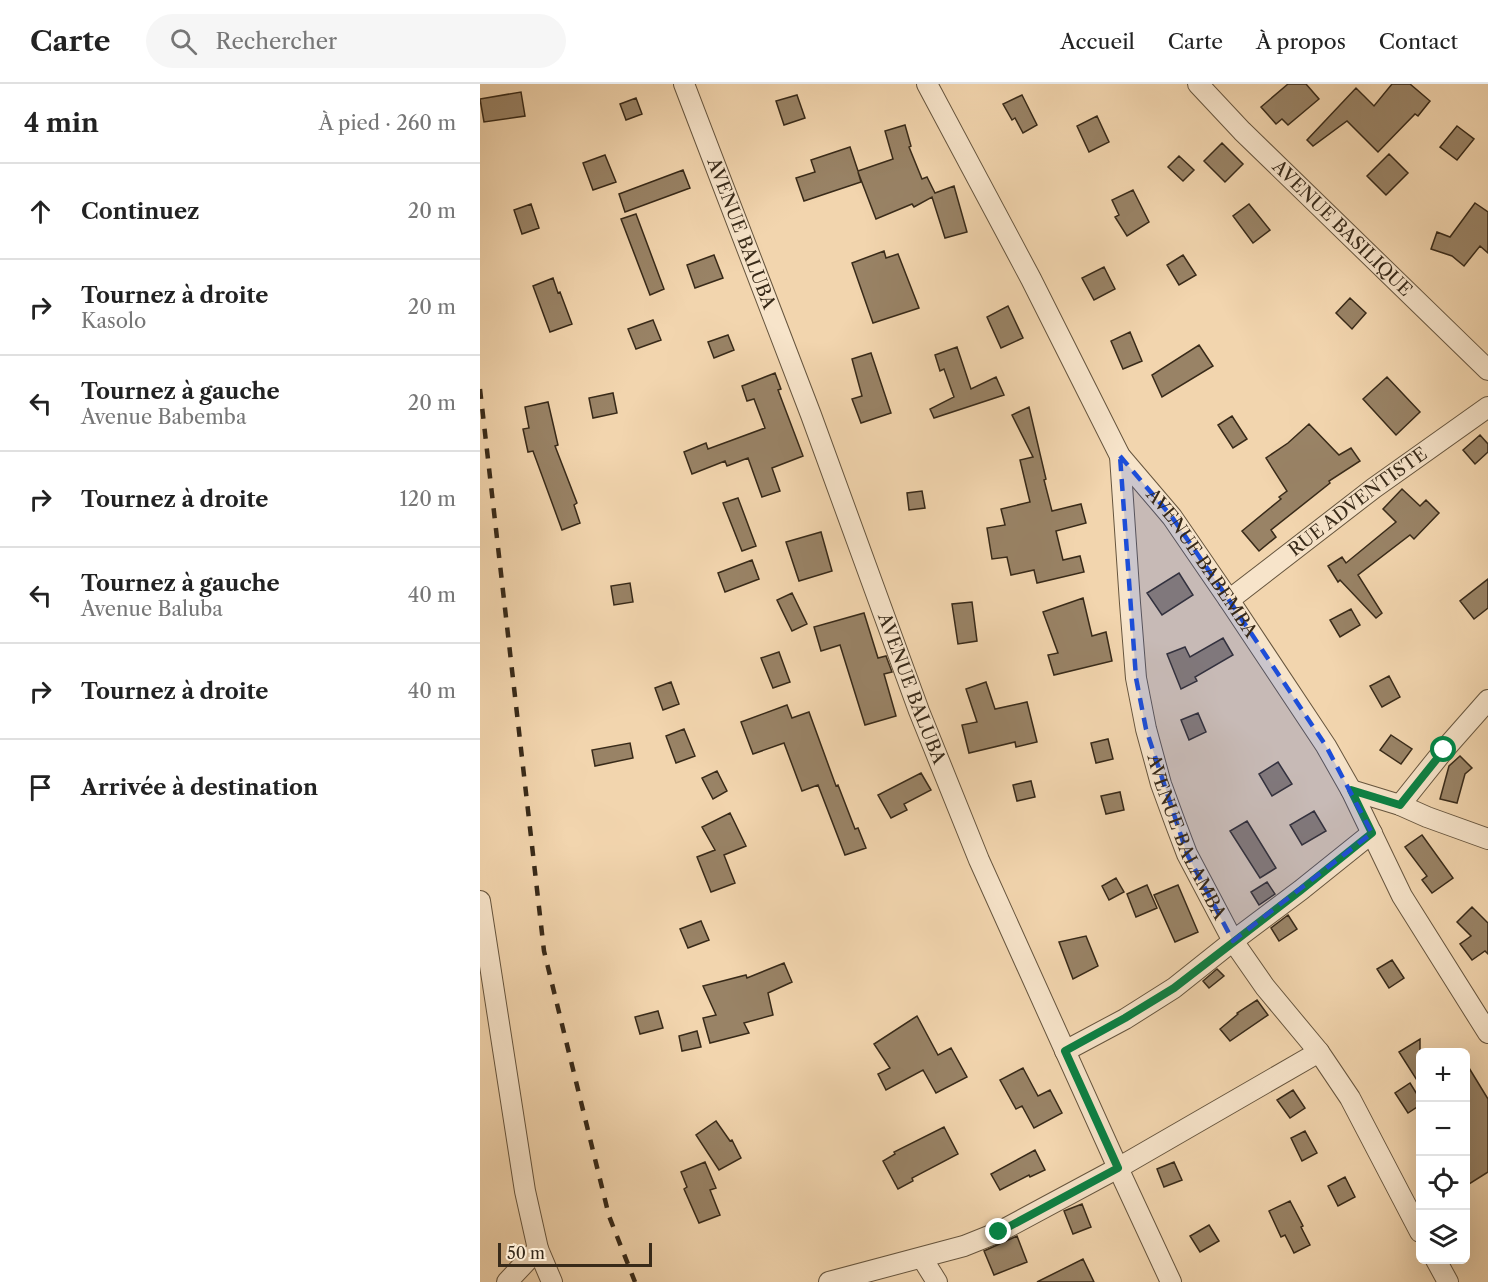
<!DOCTYPE html>
<html lang="fr">
<head>
<meta charset="utf-8">
<style>
	:root { --surface:#fff; --page:#f6f6f6; --text:#222; --muted:#767676; --line:#e0e0e0 }
	body { margin:0; font-family:"Libre Caslon Text",serif; background:var(--page); color:var(--text) }
	.controls { position:absolute; right:18px; bottom:18px; display:grid; overflow:hidden; border-radius:9px; box-shadow:0 6px 24px #0002 }
	.controls button { width:54px; height:54px; display:grid; place-items:center; padding:0; border:0; border-bottom:2px solid var(--line); background:var(--surface); color:var(--text); font:30px sans-serif }
	.scale { position:absolute; left:18px; bottom:15px; width:154px; box-sizing:border-box; padding-left:6px; border:3px solid #382a19; border-top:0; font-size:16px; line-height:21px; white-space:nowrap; color:#382a19; -webkit-text-stroke:4px #f7e4ca; paint-order:stroke }
	.stop { position:absolute; width:18px; height:18px; margin:-14px; border:4px solid #0b8043; border-radius:50%; background:#fff }
	.stop.end { background:#0b8043; border-color:#fff; box-shadow:0 2px 6px #0008 }
	.list { margin:0; padding:0; list-style:none }
	h2 { display:flex; justify-content:space-between; align-items:center; height:78px; margin:0; padding:0 24px; font-size:26px }
	h2 small { font-size:20px; font-weight:400; color:var(--muted) }
	.list li { display:grid; grid-template-columns:39px 1fr auto; gap:18px; align-items:center; box-sizing:border-box; height:96px; padding:0 24px; border-top:2px solid var(--line) }
	.list b { display:block; font-size:22px; white-space:nowrap }
	.list p { margin:0; font-size:20px; white-space:nowrap; color:var(--muted) }
	.list em { font-size:20px; font-style:normal; color:var(--muted) }
	.icon { flex:none; width:33px; height:33px; fill:none; stroke:currentColor; stroke-width:2; stroke-linecap:round; stroke-linejoin:round }
	.map { position:relative; flex:none; width:1008px; height:1198px; overflow:hidden }
	header { display:flex; align-items:center; gap:36px; box-sizing:border-box; height:84px; padding:0 30px; background:var(--surface); border-bottom:2px solid var(--line) }
	header strong { font-size:28px }
	nav { display:flex; gap:33px; margin-inline-start:auto; font-size:21px }
	.search { width:420px; height:54px; background:var(--page); display:flex; align-items:center; gap:15px; box-sizing:border-box; padding:0 21px; border-radius:33px; color:var(--muted); font-size:22px }
	main { display:flex }
	aside { flex:1; background:var(--surface) }
	.map>svg:first-child { display:block }
	.building { fill:#998366; stroke:#382a19; stroke-width:1.5 }
	.lines { fill:none; stroke-linecap:round; stroke-linejoin:round }
	.minor-casing { stroke:#66553e; stroke-width:22 }
	.minor { stroke:#f7e4ca; stroke-width:20 }
	.rail { stroke:#382a19; stroke-width:4.5; stroke-dasharray:10 10; stroke-linecap:butt }
	.route { stroke:#0b8043; stroke-width:8 }
	.marked { fill:#1d4ed8; fill-opacity:0.2; stroke:#1d4ed8; stroke-width:4.5; stroke-dasharray:12 8; stroke-linejoin:round }
	.labels { text-anchor:middle; dominant-baseline:central; stroke-width:6; stroke-linejoin:round; paint-order:stroke }
	.street-label { font-size:18px; fill:#382a19; stroke:#f7e4ca }
</style>
</head>
<body>
<header>
<strong>Carte</strong>
<div class="search"><svg class="icon" aria-label="search" viewBox="0 0 24 24"><circle cx="10" cy="10" r="6"/><path d="M15 15l6 6"/></svg>Rechercher</div>
<nav><a>Accueil</a><a>Carte</a><a>À propos</a><a>Contact</a></nav>
</header>
<main>
<aside>
<h2>4 min<small>À pied · 260 m</small></h2>
<ul class="list">
<li><svg class="icon" aria-label="ahead" viewBox="0 0 24 24"><path d="M12 20V5M6 11l6-6 6 6"/></svg><div><b>Continuez</b></div><em>20 m</em></li>
<li><svg class="icon" aria-label="right" viewBox="0 0 24 24"><path d="M7 20v-9h11M14 6l5 5-5 5"/></svg><div><b>Tournez à droite</b><p>Kasolo</p></div><em>20 m</em></li>
<li><svg class="icon" aria-label="left" viewBox="0 0 24 24"><path d="M17 20v-9H6M10 6l-5 5 5 5"/></svg><div><b>Tournez à gauche</b><p>Avenue Babemba</p></div><em>20 m</em></li>
<li><svg class="icon" aria-label="right" viewBox="0 0 24 24"><path d="M7 20v-9h11M14 6l5 5-5 5"/></svg><div><b>Tournez à droite</b></div><em>120 m</em></li>
<li><svg class="icon" aria-label="left" viewBox="0 0 24 24"><path d="M17 20v-9H6M10 6l-5 5 5 5"/></svg><div><b>Tournez à gauche</b><p>Avenue Baluba</p></div><em>40 m</em></li>
<li><svg class="icon" aria-label="right" viewBox="0 0 24 24"><path d="M7 20v-9h11M14 6l5 5-5 5"/></svg><div><b>Tournez à droite</b></div><em>40 m</em></li>
<li><svg class="icon" aria-label="arrive" viewBox="0 0 24 24"><path d="M6 21V4h12l-3 4 3 4H6"/></svg><div><b>Arrivée à destination</b></div></li>
</ul>
</aside>
<div class="map">
<svg width="1008" height="1198" viewBox="0 0 1008 1198">
	<rect width="100%" height="100%" fill="#f2d5ae"/>
	<filter id="stains"><feTurbulence type="fractalNoise" baseFrequency=".00333" numOctaves="4"/><feColorMatrix values="0 0 0 0 .2 0 0 0 0 .09 0 0 0 0 .02 0 0 0 .5 -.17"/></filter>
	<radialGradient id="worn" r=".72"><stop offset=".6" stop-color="#630" stop-opacity="0"/><stop offset="1" stop-color="#630" stop-opacity=".3"/></radialGradient>
	<path class="building" d="M808 0H826L839 15 808 41 802 35 796 40 781 23Z
		M912 0H930L950 17 938 32 935 30 898 68 867 37 833 62 827 56 876 4 894 22Z
		M41 8 45 32 4 38 0 15Z
		M317 11 325 34 304 41 296 17Z
		M542 11 557 41 543 49 535 34 532 36 523 20Z
		M156 14 162 30 146 36 140 20Z
		M617 32 629 58 609 68 597 42Z
		M425 41 431 62 429 63 442 95 447 93 455 109 474 102 487 148 465 154 452 113 434 123 432 120 396 135 378 88 381 98 324 117 316 94 335 88 331 76 370 63 378 87 413 75 405 47Z
		M977 42 994 55 977 76 960 63Z
		M742 59 763 80 745 98 724 77Z
		M909 70 928 89 906 111 887 92Z
		M125 71 136 98 113 106 103 79Z
		M699 72 714 86 703 97 688 83Z
		M203 86 210 104 145 128 139 110Z
		M653 106 669 138 647 152 635 133 639 131 632 116Z
		M995 119 1008 128V169L1000 162 984 182 972 172 951 165 957 148 970 153Z
		M51 120 59 144 42 150 34 126Z
		M769 120 790 146 773 159 753 132Z
		M156 130 184 205 170 211 141 135Z
		M404 167 406 174 418 170 439 224 393 239 372 179Z
		M234 171 243 194 215 204 207 181Z
		M703 171 716 191 699 201 687 181Z
		M624 183 635 205 614 216 602 194Z
		M73 194 78 209 80 208 92 240 70 248 53 202Z
		M870 214 886 229 872 245 856 229Z
		M528 222 543 254 521 264 507 233Z
		M173 236 181 256 156 265 148 245Z
		M650 248 662 277 643 285 631 257Z
		M248 251 254 266 234 274 228 258Z
		M719 261 733 282 682 313 672 291Z
		M477 263 491 305 516 293 524 311 454 334 450 325 474 313 464 285 460 287 455 271Z
		M391 269 411 329 381 339 372 315 382 312 372 275Z
		M295 289 301 305 298 306 323 372 292 384 300 407 282 413 268 374 247 382 245 377 212 390 204 368 226 359 228 365 285 344 274 315 267 317 262 302Z
		M907 293 940 328 916 351 883 315Z
		M133 309 137 329 113 334 109 314Z
		M68 318 78 361 75 362 97 419 94 421 100 439 82 446 53 367 48 368 43 345 49 344 45 323Z
		M549 323 566 395 564 396 572 427 601 420 606 439 576 447 583 476 600 472 604 488 557 499 554 486 531 491 527 473 512 475 507 444 525 441 521 425 550 418 540 376 553 373 532 331Z
		M752 332 767 355 753 364 738 341Z
		M829 340 859 371 871 364 880 377 849 397 850 399 791 446 796 453 779 467 762 447 801 415 799 413 807 407 786 374 808 359Z
		M1000 351 1008 360V368L995 380 983 366Z
		M922 405 940 422 946 416 959 429 934 455 930 451 878 491 902 529 896 534 860 496 858 498 848 482 862 473 866 479 916 438 903 425Z
		M442 407 445 424 429 426 427 409Z
		M258 414 276 462 262 467 243 419Z
		M341 448 352 487 319 497 306 458Z
		M272 476 279 495 245 508 238 489Z
		M699 489 713 511 682 531 667 509Z
		M1008 495V524L994 535 980 517Z
		M150 499 153 518 134 521 131 502Z
		M312 509 327 540 312 547 297 516Z
		M603 514 612 552 626 548 632 577 574 591 568 571 578 569 563 528Z
		M492 518 497 557 478 560 472 520Z
		M871 525 880 541 860 553 850 536Z
		M384 529 398 574 406 572 412 588 404 590 416 632 385 641 360 561 341 567 334 543Z
		M743 554 753 571 715 593 717 597 701 605 687 570 705 563 710 573Z
		M299 568 310 598 293 604 281 574Z
		M909 592 920 613 902 623 890 602Z
		M191 598 199 620 183 626 175 604Z
		M506 598 515 625 547 618 557 658 536 663 535 658 489 669 482 641 497 638 486 605Z
		M307 621 312 634 329 628 356 702 358 701 375 745 378 744 386 764 365 771 338 701 322 707 304 659 273 670 261 638Z
		M718 629 726 648 709 656 701 636Z
		M204 645 215 672 196 679 186 652Z
		M911 651 932 665 921 680 900 666Z
		M628 655 633 675 616 679 611 659Z
		M150 659 153 674 115 682 112 666Z
		M980 672 992 684 985 690 977 719 960 715 969 682Z
		M798 678 812 700 792 712 779 690Z
		M237 687 247 707 233 715 222 694Z
		M441 689 451 706 424 720 427 726 411 734 398 711Z
		M551 697 555 713 537 717 533 701Z
		M640 708 644 726 626 730 621 712Z
		M834 727 846 747 822 761 810 741Z
		M250 729 266 762 244 771 255 799 231 808 217 773 235 766 222 743Z
		M767 737 796 784 780 794 750 747Z
		M942 751 973 794 952 809 942 796 947 792 925 763Z
		M636 794 644 808 629 816 622 802Z
		M787 798 795 810 779 821 771 808Z
		M667 801 677 824 656 833 647 810Z
		M698 801 718 848 695 858 674 811Z
		M992 823 1008 839V870L1005 867 992 876 980 860 991 852 977 838Z
		M808 831 817 845 799 857 791 844Z
		M221 837 229 856 208 864 200 845Z
		M606 852 618 882 593 895 579 858Z
		M912 876 924 894 909 904 897 885Z
		M304 879 312 898 288 909 293 931 264 939 269 949 230 959 223 934 236 931 223 902 266 891 267 894Z
		M737 885 744 892 729 904 723 897Z
		M777 916 788 931 750 957 740 945 758 930 757 929Z
		M178 927 183 944 160 950 155 933Z
		M437 932 458 971 471 964 487 993 456 1009 443 986 406 1006 398 990 410 984 394 960Z
		M217 947 221 963 202 967 199 952Z
		M940 955V1001L919 968Z
		M986 979 1008 1015V1088L986 1102Z
		M543 984 558 1012 570 1006 582 1029 554 1044 542 1022 536 1025 520 996Z
		M930 999 940 1015V1021L928 1029 915 1009Z
		M813 1006 825 1024 810 1034 797 1016Z
		M236 1037 250 1057 252 1056 261 1074 239 1086 216 1051Z
		M464 1043 478 1070 432 1094 433 1097 418 1105 403 1077 415 1070 414 1068Z
		M825 1047 837 1069 822 1077 811 1054Z
		M555 1066 565 1086 550 1093 549 1091 520 1106 511 1090Z
		M225 1078 236 1104 230 1106 240 1131 219 1139 204 1105 207 1103 201 1088Z
		M694 1078 702 1096 684 1103 677 1085Z
		M865 1093 875 1113 858 1122 848 1102Z
		M810 1117 823 1142 821 1143 830 1161 814 1169 805 1151 801 1153 789 1127Z
		M602 1120 611 1143 593 1150 584 1127Z
		M729 1141 739 1157 720 1168 710 1152Z
		M537 1152 547 1178 514 1191 504 1167Z
		M603 1175 614 1198H557Z"/>
	<g class="lines">
		<defs>
			<g id="minor">
				<path id="s1" d="M204 0 331 331 439 627 499 776 638 1084 691 1198"/>
				<path id="s2" d="M447 0 551 195 640 372 692 433 749 516 846 662 871 706 922 812 1008 949"/>
				<path id="s3" d="M718 0 762 47 1008 286"/>
				<path id="s4" d="M640 372 650 519 656 594 666 645 681 700 696 741 707 770 753 857 785 903 839 968 870 1014 940 1148"/>
				<path id="s5" d="M749 516 894 404 1008 323"/>
				<path d="M871 706 920 721 947 733 1008 755"/>
				<path d="M920 721 964 666 1008 616"/>
				<path d="M0 817 45 1107 58 1165 72 1198"/>
				<path d="M585 967 645 935 694 904 753 857 821 806 892 749"/>
				<path d="M442 1174 457 1198"/>
				<path d="M956 1176 968 1198"/>
				<path d="M27 1198 58 1165"/>
				<path d="M349 1198 484 1162 519 1148 638 1084 839 968"/>
			</g>
		</defs>
		<use href="#minor" class="minor-casing"/>
		<use href="#minor" class="minor"/>
		<path class="rail" d="M0 305 64 867 129 1132 155 1198"/>
	</g>
	<g class="lines">
		<path class="route" d="M519 1148 638 1084 585 967 645 934 694 904 821 806 892 749 871 706 920 721 964 666"/>
	</g>
	<path class="marked" d="M640 372 692 433 749 516 846 662 892 749 753 857 707 770 666 645 656 594Z"/>
	<g class="labels">
		<g class="street-label">
			<text stroke="none"><textPath href="#s3" startOffset="204">AVENUE BASILIQUE</textPath></text>
			<text stroke="none"><textPath href="#s1" startOffset="160">AVENUE BALUBA</textPath></text>
			<text stroke="none"><textPath href="#s5" startOffset="162">RUE ADVENTISTE</textPath></text>
			<text stroke="none"><textPath href="#s2" startOffset="554">AVENUE BABEMBA</textPath></text>
			<text stroke="none"><textPath href="#s1" startOffset="646">AVENUE BALUBA</textPath></text>
			<text stroke="none"><textPath href="#s4" startOffset="390">AVENUE BALAMBA</textPath></text>
		</g>
	</g>
	<rect width="100%" height="100%" filter="url(#stains)"/>
	<rect width="100%" height="100%" fill="url(#worn)"/>
</svg>
<div class="controls">
<button>+</button>
<button>−</button>
<button><svg class="icon" aria-label="locate" viewBox="0 0 24 24"><circle cx="12" cy="12" r="6"/><path d="M12 2v4M12 18v4M2 12h4M18 12h4"/></svg></button>
<button><svg class="icon" aria-label="layers" viewBox="0 0 24 24"><path d="M12 4l9 5-9 5-9-5zM3 14l9 5 9-5"/></svg></button>
</div>
<div class="scale">50 m</div>
<div class="stop" style="left:964px;top:666px"></div>
<div class="stop end" style="left:519px;top:1148px"></div>
</div>
</main>
</body>
</html>
